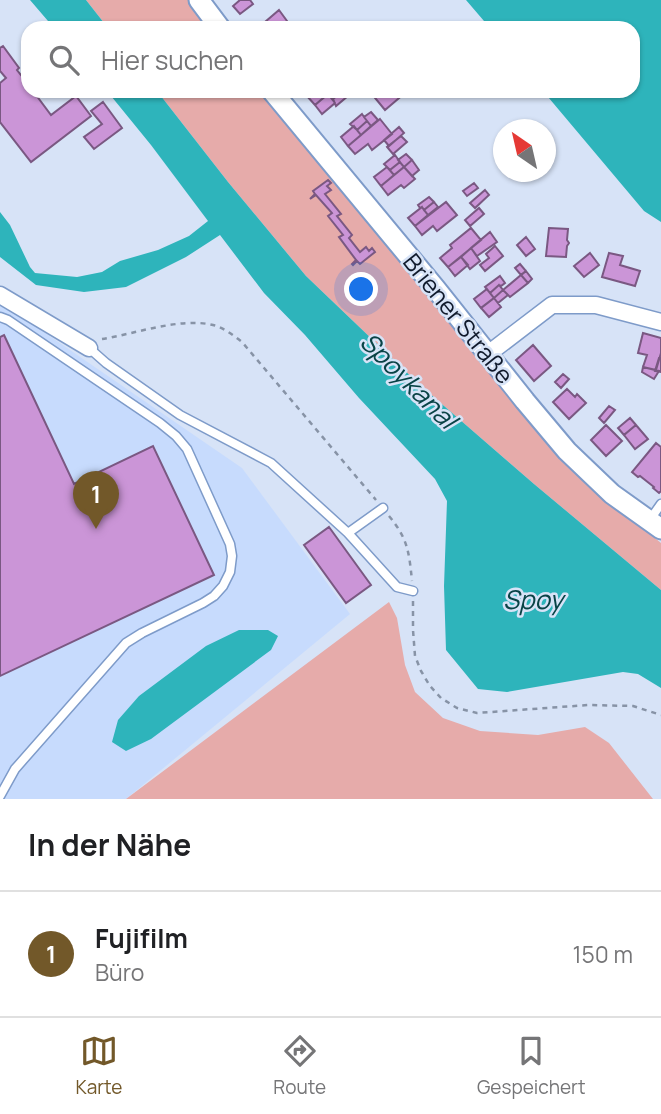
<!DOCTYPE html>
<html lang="de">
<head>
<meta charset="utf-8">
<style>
	:root { --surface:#fff; --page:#f2f2f2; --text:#202124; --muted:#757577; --line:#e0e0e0; --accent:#725829 }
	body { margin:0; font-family:Manrope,sans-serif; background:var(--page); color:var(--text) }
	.compass { position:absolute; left:493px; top:119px; width:63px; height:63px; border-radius:50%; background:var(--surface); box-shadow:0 2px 5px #0004; rotate:326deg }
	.you { position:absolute; left:362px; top:290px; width:24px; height:24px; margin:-18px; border:5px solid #fff; border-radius:50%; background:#1a73e8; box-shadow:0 0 0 10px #1a73e833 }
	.badge { display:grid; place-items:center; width:46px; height:46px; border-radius:50%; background:var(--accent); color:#fff; font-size:23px; font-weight:700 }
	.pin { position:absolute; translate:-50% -58px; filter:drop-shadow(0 2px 4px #0008) }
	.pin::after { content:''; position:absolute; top:37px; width:24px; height:21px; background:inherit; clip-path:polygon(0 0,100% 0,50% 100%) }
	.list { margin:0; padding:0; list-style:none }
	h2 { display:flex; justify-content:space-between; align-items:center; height:91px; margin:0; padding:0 28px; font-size:30px }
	h2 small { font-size:23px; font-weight:400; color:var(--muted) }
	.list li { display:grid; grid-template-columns:46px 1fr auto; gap:21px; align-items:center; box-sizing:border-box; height:126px; padding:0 28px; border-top:2px solid var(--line) }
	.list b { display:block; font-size:26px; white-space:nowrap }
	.list p { margin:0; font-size:23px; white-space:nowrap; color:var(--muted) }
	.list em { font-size:23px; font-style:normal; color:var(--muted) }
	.icon { flex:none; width:38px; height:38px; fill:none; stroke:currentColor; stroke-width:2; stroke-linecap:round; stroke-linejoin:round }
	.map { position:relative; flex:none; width:661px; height:799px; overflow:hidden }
	.search { position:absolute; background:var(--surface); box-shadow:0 2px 5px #0004; left:21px; right:21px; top:21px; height:77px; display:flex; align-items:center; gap:18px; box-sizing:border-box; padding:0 24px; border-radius:21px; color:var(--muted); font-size:26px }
	.sheet { height:217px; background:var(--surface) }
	nav { display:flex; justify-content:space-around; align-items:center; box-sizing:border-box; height:98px; border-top:2px solid var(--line); background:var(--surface); font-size:19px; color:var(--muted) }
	nav a { display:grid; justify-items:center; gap:4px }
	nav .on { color:var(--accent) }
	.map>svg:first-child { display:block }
	.built { fill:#c7dbfd }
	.green { fill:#e6abaa }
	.water { fill:#2eb4bb }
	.building { fill:#cb95d7; stroke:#7a5882; stroke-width:2 }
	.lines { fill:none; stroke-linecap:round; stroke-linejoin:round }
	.service-casing { stroke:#7e9bc9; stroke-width:11 }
	.minor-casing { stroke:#7e9bc9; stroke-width:19 }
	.tertiary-casing { stroke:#7e9bc9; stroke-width:23 }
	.path { stroke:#8793a6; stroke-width:2.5; stroke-dasharray:5 5; stroke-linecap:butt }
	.service { stroke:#fff; stroke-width:8 }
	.minor { stroke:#fff; stroke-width:16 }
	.tertiary { stroke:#fff; stroke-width:19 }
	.labels { text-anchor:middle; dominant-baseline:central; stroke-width:5; stroke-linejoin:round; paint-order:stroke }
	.street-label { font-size:24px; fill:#101a2c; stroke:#d7e3f7 }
	.water-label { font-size:26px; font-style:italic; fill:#094346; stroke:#d7e3f7 }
</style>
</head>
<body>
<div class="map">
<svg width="661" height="799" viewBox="0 0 661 799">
	<rect width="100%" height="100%" fill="#d7e3f7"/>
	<path class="built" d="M0 302 242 468 350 614 126 799H0Z"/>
	<path class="green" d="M86 0H190L210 28H108Z
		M157 91H262L331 174 602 494 661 543V590L534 484 421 386 306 276 228 182Z
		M389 602 397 618 405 665 415 692 443 718 480 731 538 735 585 727 609 743 653 799H126Z"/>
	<path class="water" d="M30 0H86L108 28H54Z
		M466 0H661V222L644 211 543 91H633V28H490Z
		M107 91H157L228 182 306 276 421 386 534 484 661 590V688L638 674 623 672 507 692 478 689 446 650 444 586 447 501 435 479 359 398 305 335 264 293 220 235 186 257 126 287 84 292 36 285 0 257V212L10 225 30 267 35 273 77 277 102 272 120 261 158 250 189 236 208 221 151 145Z
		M239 630H268L278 636 271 650 151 739 126 751 112 742 118 720 139 696 206 646Z"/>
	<path class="building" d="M240 0H250L253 4 240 14 233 6Z
		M279 10 287 21 277 28H269L265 22Z
		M3 46 19 68 17 70 28 84V91H33L51 115 76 96 91 116 31 162 0 122V83L6 78 0 71V48Z
		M313 91H326L328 94 315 105 307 96Z
		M332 91H342V92L333 99 328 94Z
		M342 91H346L349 95 336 106 333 99Z
		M373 91H404L405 93 385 110 371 93Z
		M328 94 335 103 322 114 315 105Z
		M103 102 122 128 94 149 84 137 102 124 91 111Z
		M371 112 378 120 371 126 364 117Z
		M362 114 367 121 357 130 350 124Z
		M380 119 392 134 372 150 368 144 355 154 348 146Z
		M367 121 371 126 361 135 357 130Z
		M354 126 361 135 348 146 341 137Z
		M399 127 404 133 389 146 384 140Z
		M401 136 407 142 393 154 387 147Z
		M406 154 412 160 404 167 398 160Z
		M395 155 400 162 390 170 384 164Z
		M412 160 419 170 412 176 404 167Z
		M400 162 404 167 394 175 390 170Z
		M387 167 394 175 381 186 374 177Z
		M404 167 415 179 404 188 401 185 388 195 381 186Z
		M328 180 331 183 327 186 331 190 325 194 341 214 337 216 352 235 349 238 360 252 366 247 369 251 372 248 375 252 360 264 357 261 353 265 352 264 356 260 339 237 343 235 328 216 332 213 316 195 310 199 315 194 313 191Z
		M474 183 478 188 467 196 463 191Z
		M485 190 489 195 475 208 470 203Z
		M429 197 434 202 424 210 422 207 420 208 418 205Z
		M434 202 438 207 428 215 424 210Z
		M446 202 457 215 437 231 433 226 422 235 415 226Z
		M422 207 428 215 415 226 408 218Z
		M479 208 484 214 470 226 465 220Z
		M471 228 481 240 448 267 440 258 452 248 450 245Z
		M549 228 568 229 567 240 569 243 567 246 566 257 546 256Z
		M490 232 497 242 477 256 471 248Z
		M526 237 535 249 526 256 517 245Z
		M495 246 503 256 485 271 480 265 489 258 486 254Z
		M471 248 480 261 470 269 461 257Z
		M590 253 599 265 584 277 574 266Z
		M609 253 623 256 620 265 640 271 635 286 602 277Z
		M461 257 468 265 455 276 448 267Z
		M520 264 526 271 521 275 515 268Z
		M526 271 532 279 528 283 521 275Z
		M521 275 528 283 510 297 503 290Z
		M500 276 505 283 501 286 499 285 490 293 485 287Z
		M499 285 503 290 494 298 490 293Z
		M487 289 494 298 481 308 474 299Z
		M503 290 508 295 498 303 494 298Z
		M494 298 501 307 489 317 481 308Z
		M643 333 661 338V353L656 370 643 367 647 355 638 353Z
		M4 335 74 484 153 446 214 575 0 676V337Z
		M533 345 551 366 534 381 516 360Z
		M659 358H661V372L655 371Z
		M643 367 659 371 654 379 642 372Z
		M563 374 569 379 561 388 555 382Z
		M567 389 575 397 577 394 586 403 569 419 553 402Z
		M609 406 615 410 604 423 599 418Z
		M630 418 636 425 624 435 618 428Z
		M606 425 622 441 606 456 591 440Z
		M636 425 648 439 635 449 624 435Z
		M656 443 661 447V491L659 493 653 488 654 487 640 476 638 477 632 472Z
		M329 527 371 585 346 603 304 545Z"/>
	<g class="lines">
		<defs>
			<path id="service" d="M0 317 8 320 160 423 176 436 187 449 230 544 232 556 230 572 223 586 214 596 203 603 142 633 126 643 15 769 0 796
				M89 348 106 363 180 415 271 463 348 533 383 508
				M649 521 661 504
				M348 533 397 587 413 591"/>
			<path id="minor" d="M0 295 89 348
				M488 354 552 305H596L661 322"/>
			<path id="tertiary" d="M199 0 220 28
				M272 91 436 289 525 401 567 451 612 494 661 529"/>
		</defs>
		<use href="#service" class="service-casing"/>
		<use href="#minor" class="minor-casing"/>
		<use href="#tertiary" class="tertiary-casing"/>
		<path class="path" d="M102 339C135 334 180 317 213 325 224 328 233 335 242 342L376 500
			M389 516C408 539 409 552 412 581
			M413 601V630L415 656 421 671 430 686 441 698 457 708 477 713 588 705 633 706 661 715"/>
		<use href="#service" class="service"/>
		<use href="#minor" class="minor"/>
		<use href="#tertiary" class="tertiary"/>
	</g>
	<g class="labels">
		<g class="street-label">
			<text transform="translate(459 318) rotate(51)">Briener Straße</text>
		</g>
		<g class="water-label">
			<text transform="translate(409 380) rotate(45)">Spoykanal</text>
			<text x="533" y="599">Spoy</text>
		</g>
	</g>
</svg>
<svg class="compass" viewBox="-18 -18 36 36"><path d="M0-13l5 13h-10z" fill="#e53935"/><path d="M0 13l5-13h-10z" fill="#757577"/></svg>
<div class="you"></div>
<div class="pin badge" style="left:96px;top:529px">1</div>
<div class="search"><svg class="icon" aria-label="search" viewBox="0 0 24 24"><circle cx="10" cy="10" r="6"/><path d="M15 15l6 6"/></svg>Hier suchen</div>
</div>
<section class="sheet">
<h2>In der Nähe<small></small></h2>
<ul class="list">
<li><span class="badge">1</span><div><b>Fujifilm</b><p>Büro</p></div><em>150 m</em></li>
</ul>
</section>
<nav>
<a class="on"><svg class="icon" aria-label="map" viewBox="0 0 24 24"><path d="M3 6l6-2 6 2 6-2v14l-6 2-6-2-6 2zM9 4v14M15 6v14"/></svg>Karte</a>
<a><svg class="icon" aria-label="directions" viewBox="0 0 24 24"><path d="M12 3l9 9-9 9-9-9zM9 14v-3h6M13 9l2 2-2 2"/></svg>Route</a>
<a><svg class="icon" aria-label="saved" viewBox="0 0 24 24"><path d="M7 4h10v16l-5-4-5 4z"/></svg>Gespeichert</a>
</nav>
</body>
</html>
